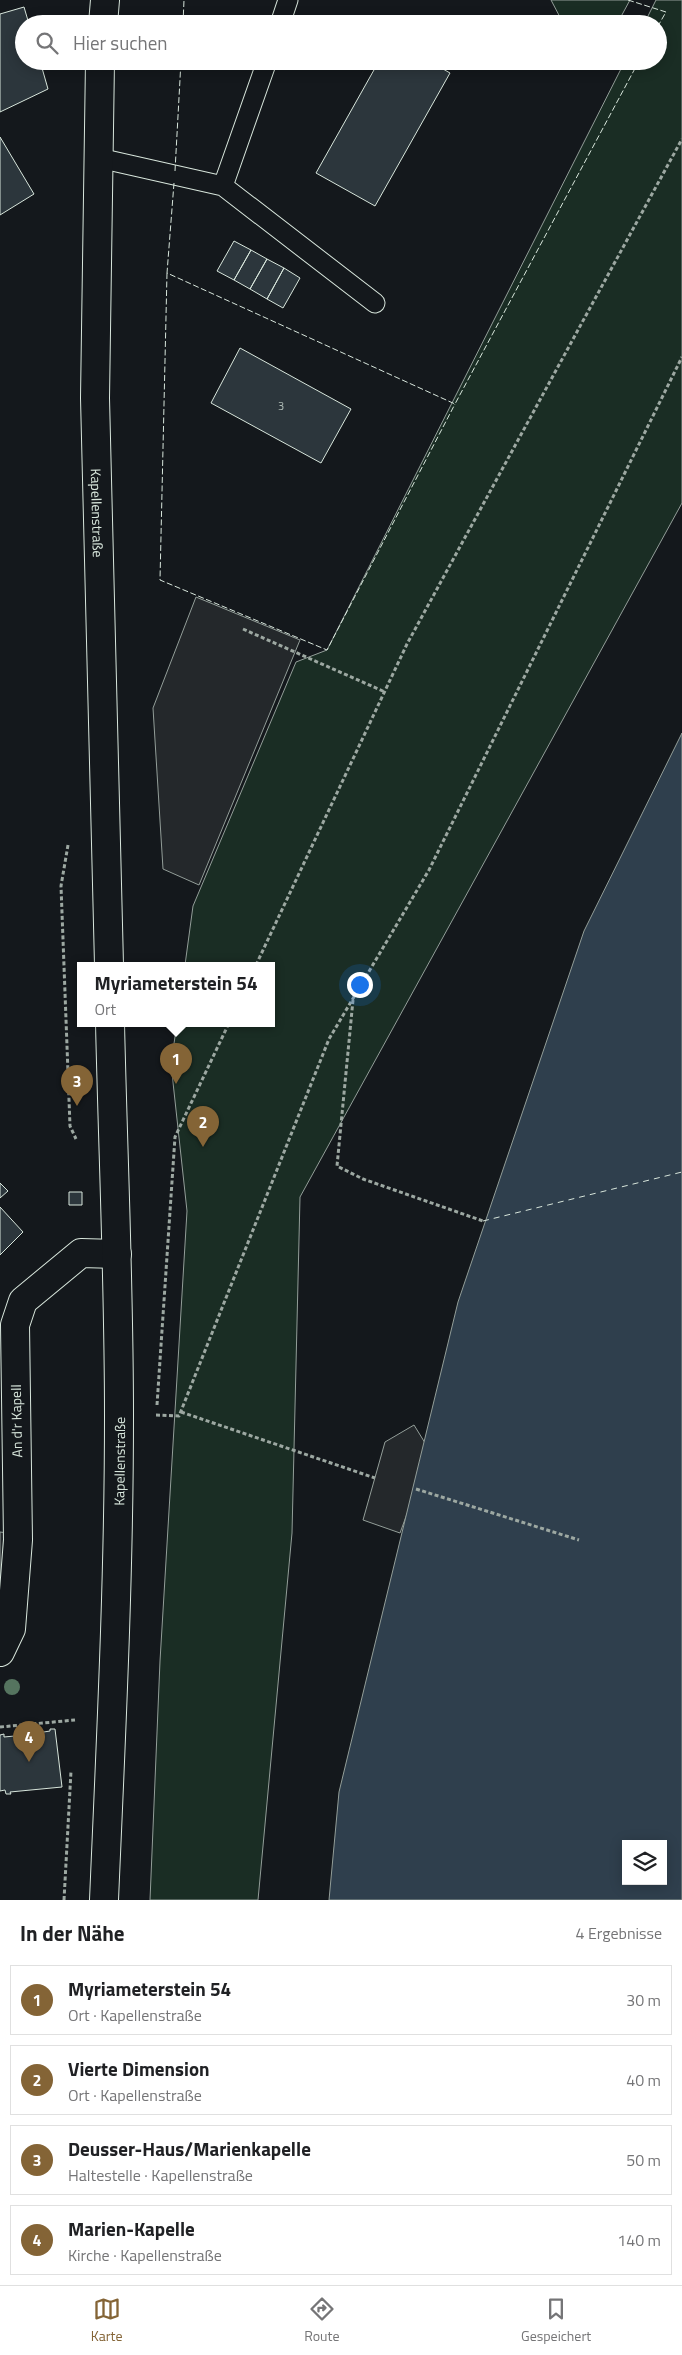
<!DOCTYPE html>
<html lang="de">
<head>
<meta charset="utf-8">
<style>
	:root { --surface:#fff; --page:#f6f6f6; --text:#202124; --muted:#757577; --line:#e0e0e0; --accent:#846436 }
	body { margin:0; font-family:"Titillium Web",sans-serif; background:var(--page); color:var(--text) }
	.controls { position:absolute; right:15px; bottom:15px; display:grid; overflow:hidden; border-radius:0px; box-shadow:0 2px 12px #0003 }
	.controls button { width:45px; height:45px; display:grid; place-items:center; padding:0; border:0; border-bottom:1px solid var(--line); background:var(--surface); color:var(--text); font:25px sans-serif }
	.you { position:absolute; left:359px; top:984px; width:18px; height:18px; margin:-12px; border:4px solid #fff; border-radius:50%; background:#1a73e8; box-shadow:0 0 0 8px #1a73e833 }
	.badge { display:grid; place-items:center; width:32px; height:32px; border-radius:50%; background:var(--accent); color:#fff; font-size:16px; font-weight:700 }
	.pin { position:absolute; translate:-50% -41px; filter:drop-shadow(0 1px 2px #0008) }
	.pin::after { content:''; position:absolute; top:26px; width:18px; height:15px; background:inherit; clip-path:polygon(0 0,100% 0,50% 100%) }
	.popup { position:absolute; left:77px; top:962px; width:198px; height:65px; box-sizing:border-box; display:grid; place-content:center; border-radius:0px; background:var(--surface); filter:drop-shadow(0 1px 4px #0005); font-size:16px; white-space:nowrap; color:var(--muted) }
	.popup b { font-size:19px; color:var(--text) }
	.popup::after { content:''; position:absolute; left:50%; top:100%; margin-left:-10px; border:10px solid transparent; border-top-color:var(--surface) }
	.list { margin:0; padding:0; list-style:none }
	h2 { display:flex; justify-content:space-between; align-items:center; height:65px; margin:0; padding:0 20px; font-size:21px }
	h2 small { font-size:16px; font-weight:400; color:var(--muted) }
	.list li { display:grid; grid-template-columns:32px 1fr auto; gap:15px; align-items:center; box-sizing:border-box; height:70px; margin:0 10px 10px; padding:0 10px; border:1px solid var(--line); border-radius:0px }
	.list b { display:block; font-size:19px; white-space:nowrap }
	.list p { margin:0; font-size:16px; white-space:nowrap; color:var(--muted) }
	.list em { font-size:16px; font-style:normal; color:var(--muted) }
	.icon { flex:none; width:28px; height:28px; fill:none; stroke:currentColor; stroke-width:2; stroke-linecap:round; stroke-linejoin:round }
	.map { position:relative; flex:none; width:682px; height:1900px; overflow:hidden }
	.search { position:absolute; background:var(--surface); box-shadow:0 2px 12px #0003; left:15px; right:15px; top:15px; height:55px; display:flex; align-items:center; gap:12px; box-sizing:border-box; padding:0 18px; border-radius:28px; color:var(--muted); font-size:19px }
	.sheet { height:385px; background:var(--surface) }
	nav { display:flex; justify-content:space-around; align-items:center; box-sizing:border-box; height:70px; border-top:1px solid var(--line); background:var(--surface); font-size:14px; color:var(--muted) }
	nav a { display:grid; justify-items:center; gap:2px }
	nav .on { color:var(--accent) }
	.map>svg:first-child { display:block }
	.green { fill:#1a2d24; stroke:#939e99 }
	.parking { fill:#24282b; stroke:#939e99 }
	.water { fill:#2f3f4d; stroke:#939e99; fill-rule:evenodd }
	.lines { fill:none; stroke-linecap:round; stroke-linejoin:round }
	.ferry { stroke:#d8e6dc; stroke-width:1; stroke-dasharray:6 5; stroke-linecap:butt }
	.building { fill:#2c363c; stroke:#d8e6dc }
	.lane-casing { stroke:#d8e6dc; stroke-width:21 }
	.street-casing { stroke:#d8e6dc; stroke-width:30 }
	.secondary-casing { stroke:#d8e6dc; stroke-width:30 }
	.path { stroke:#9da8a2; stroke-width:3; stroke-dasharray:4 2.5; stroke-linecap:butt }
	.lane { stroke:#14181c; stroke-width:19 }
	.street { stroke:#14181c; stroke-width:28 }
	.secondary { stroke:#14181c; stroke-width:28 }
	.fence { stroke:#d8e6dc; stroke-width:1; stroke-dasharray:6 2.5; stroke-linecap:butt }
	.tree { fill:#55745f }
	.labels { text-anchor:middle; dominant-baseline:central; stroke-width:4; stroke-linejoin:round; paint-order:stroke }
	.number-label { font-size:11px; fill:#adbab4 }
	.street-label { font-size:14px; fill:#d8e6dc; stroke:#14181c }
</style>
</head>
<body>
<div class="map">
<svg width="682" height="1900" viewBox="0 0 682 1900">
	<rect width="100%" height="100%" fill="#14181c"/>
	<path class="green" d="M551 0H630L617 24H567L562 21Z
		M656 0H682V503L300 1197 292 1533 258 1900H150L160 1661 187 1211 171 1064 177 1023H271V965H185L193 906 296 662 327 650 625 61H658V24H644Z"/>
	<path class="parking" d="M196 597 300 640 199 885 163 869 153 708Z
		M414 1425 430 1451 400 1533 363 1520 385 1442Z
		M0 1532 8 1533 0 1620Z"/>
	<path class="water" d="M682 733V1900H329L339 1792 458 1302 584 931ZM626 1844H663V1881H626Z"/>
	<g class="lines">
		<path class="ferry" d="M483 1221 682 1172"/>
	</g>
	<path class="building" d="M24 7 29 24H24V61H40L48 89 0 112V14Z
		M379 61H429L450 73 375 206 316 173Z
		M0 137 34 194 0 215Z
		M234 241 251 250 234 280 217 271Z
		M251 250 267 259 250 289 234 280Z
		M267 259 284 268 267 299 250 289Z
		M284 268 300 278 283 308 267 299Z
		M240 348 351 409 321 463 211 403Z
		M0 1183 8 1191 0 1198Z
		M69 1192H82V1205H69Z
		M0 1207 23 1232 0 1255Z
		M50 1729H55L62 1787 10 1792 11 1794H6L5 1790 0 1791V1735L4 1734V1737L25 1735 24 1732 31 1731V1734L50 1731Z"/>
	<g class="lines">
		<defs>
			<path id="lane" d="M280 24 288 0
				M99 158 223 186 375 303
				M223 186 267 61"/>
			<path id="street" d="M0 1652 11 1629 18 1540 15 1325 23 1301 81 1253 117 1254"/>
			<g id="secondary">
				<path d="M103 24 105 0"/>
				<path id="s1" d="M100 61 95 398 109 965"/>
				<path id="s2" d="M104 1900C111 1738 119 1577 119 1415 119 1284 113 1154 110 1023"/>
			</g>
		</defs>
		<use href="#lane" class="lane-casing"/>
		<use href="#street" class="street-casing"/>
		<use href="#secondary" class="secondary-casing"/>
		<path class="path" d="M243 629 385 692
			M68 845 61 886 70 1126 76 1139
			M256 965 407 644 682 139
			M353 1000 337 1166 363 1179 483 1221
			M157 1405 175 1137 229 1023
			M181 1412 375 1478
			M156 1415 179 1416 329 1039 429 870 682 357
			M416 1489 579 1540
			M0 1727 75 1720
			M64 1900 71 1771"/>
		<use href="#lane" class="lane"/>
		<use href="#street" class="street"/>
		<use href="#secondary" class="secondary"/>
		<path class="fence" d="M628 0 666 12 658 26
			M183 24 184 0
			M175 171 181 61
			M174 183 167 273 455 404 639 61
			M167 273 160 580 327 650 455 404"/>
	</g>
	<circle class="tree" cx="12" cy="1687" r="8"/>
	<g class="labels">
		<g class="number-label">
			<text x="281" y="406">3</text>
		</g>
		<g class="street-label">
			<text stroke="none"><textPath href="#s1" startOffset="452">Kapellenstraße</textPath></text>
			<text transform="translate(16 1421) rotate(-91)">An d'r Kapell</text>
			<text stroke="none"><textPath href="#s2" startOffset="439">Kapellenstraße</textPath></text>
		</g>
	</g>
</svg>
<div class="controls">
<button><svg class="icon" aria-label="layers" viewBox="0 0 24 24"><path d="M12 4l9 5-9 5-9-5zM3 14l9 5 9-5"/></svg></button>
</div>
<div class="you"></div>
<div class="pin badge" style="left:176px;top:1084px">1</div>
<div class="popup"><b>Myriameterstein 54</b>Ort</div>
<div class="pin badge" style="left:203px;top:1147px">2</div>
<div class="pin badge" style="left:77px;top:1106px">3</div>
<div class="pin badge" style="left:29px;top:1762px">4</div>
<div class="search"><svg class="icon" aria-label="search" viewBox="0 0 24 24"><circle cx="10" cy="10" r="6"/><path d="M15 15l6 6"/></svg>Hier suchen</div>
</div>
<section class="sheet">
<h2>In der Nähe<small>4 Ergebnisse</small></h2>
<ul class="list">
<li><span class="badge">1</span><div><b>Myriameterstein 54</b><p>Ort · Kapellenstraße</p></div><em>30 m</em></li>
<li><span class="badge">2</span><div><b>Vierte Dimension</b><p>Ort · Kapellenstraße</p></div><em>40 m</em></li>
<li><span class="badge">3</span><div><b>Deusser-Haus/Marienkapelle</b><p>Haltestelle · Kapellenstraße</p></div><em>50 m</em></li>
<li><span class="badge">4</span><div><b>Marien-Kapelle</b><p>Kirche · Kapellenstraße</p></div><em>140 m</em></li>
</ul>
</section>
<nav>
<a class="on"><svg class="icon" aria-label="map" viewBox="0 0 24 24"><path d="M3 6l6-2 6 2 6-2v14l-6 2-6-2-6 2zM9 4v14M15 6v14"/></svg>Karte</a>
<a><svg class="icon" aria-label="directions" viewBox="0 0 24 24"><path d="M12 3l9 9-9 9-9-9zM9 14v-3h6M13 9l2 2-2 2"/></svg>Route</a>
<a><svg class="icon" aria-label="saved" viewBox="0 0 24 24"><path d="M7 4h10v16l-5-4-5 4z"/></svg>Gespeichert</a>
</nav>
</body>
</html>
